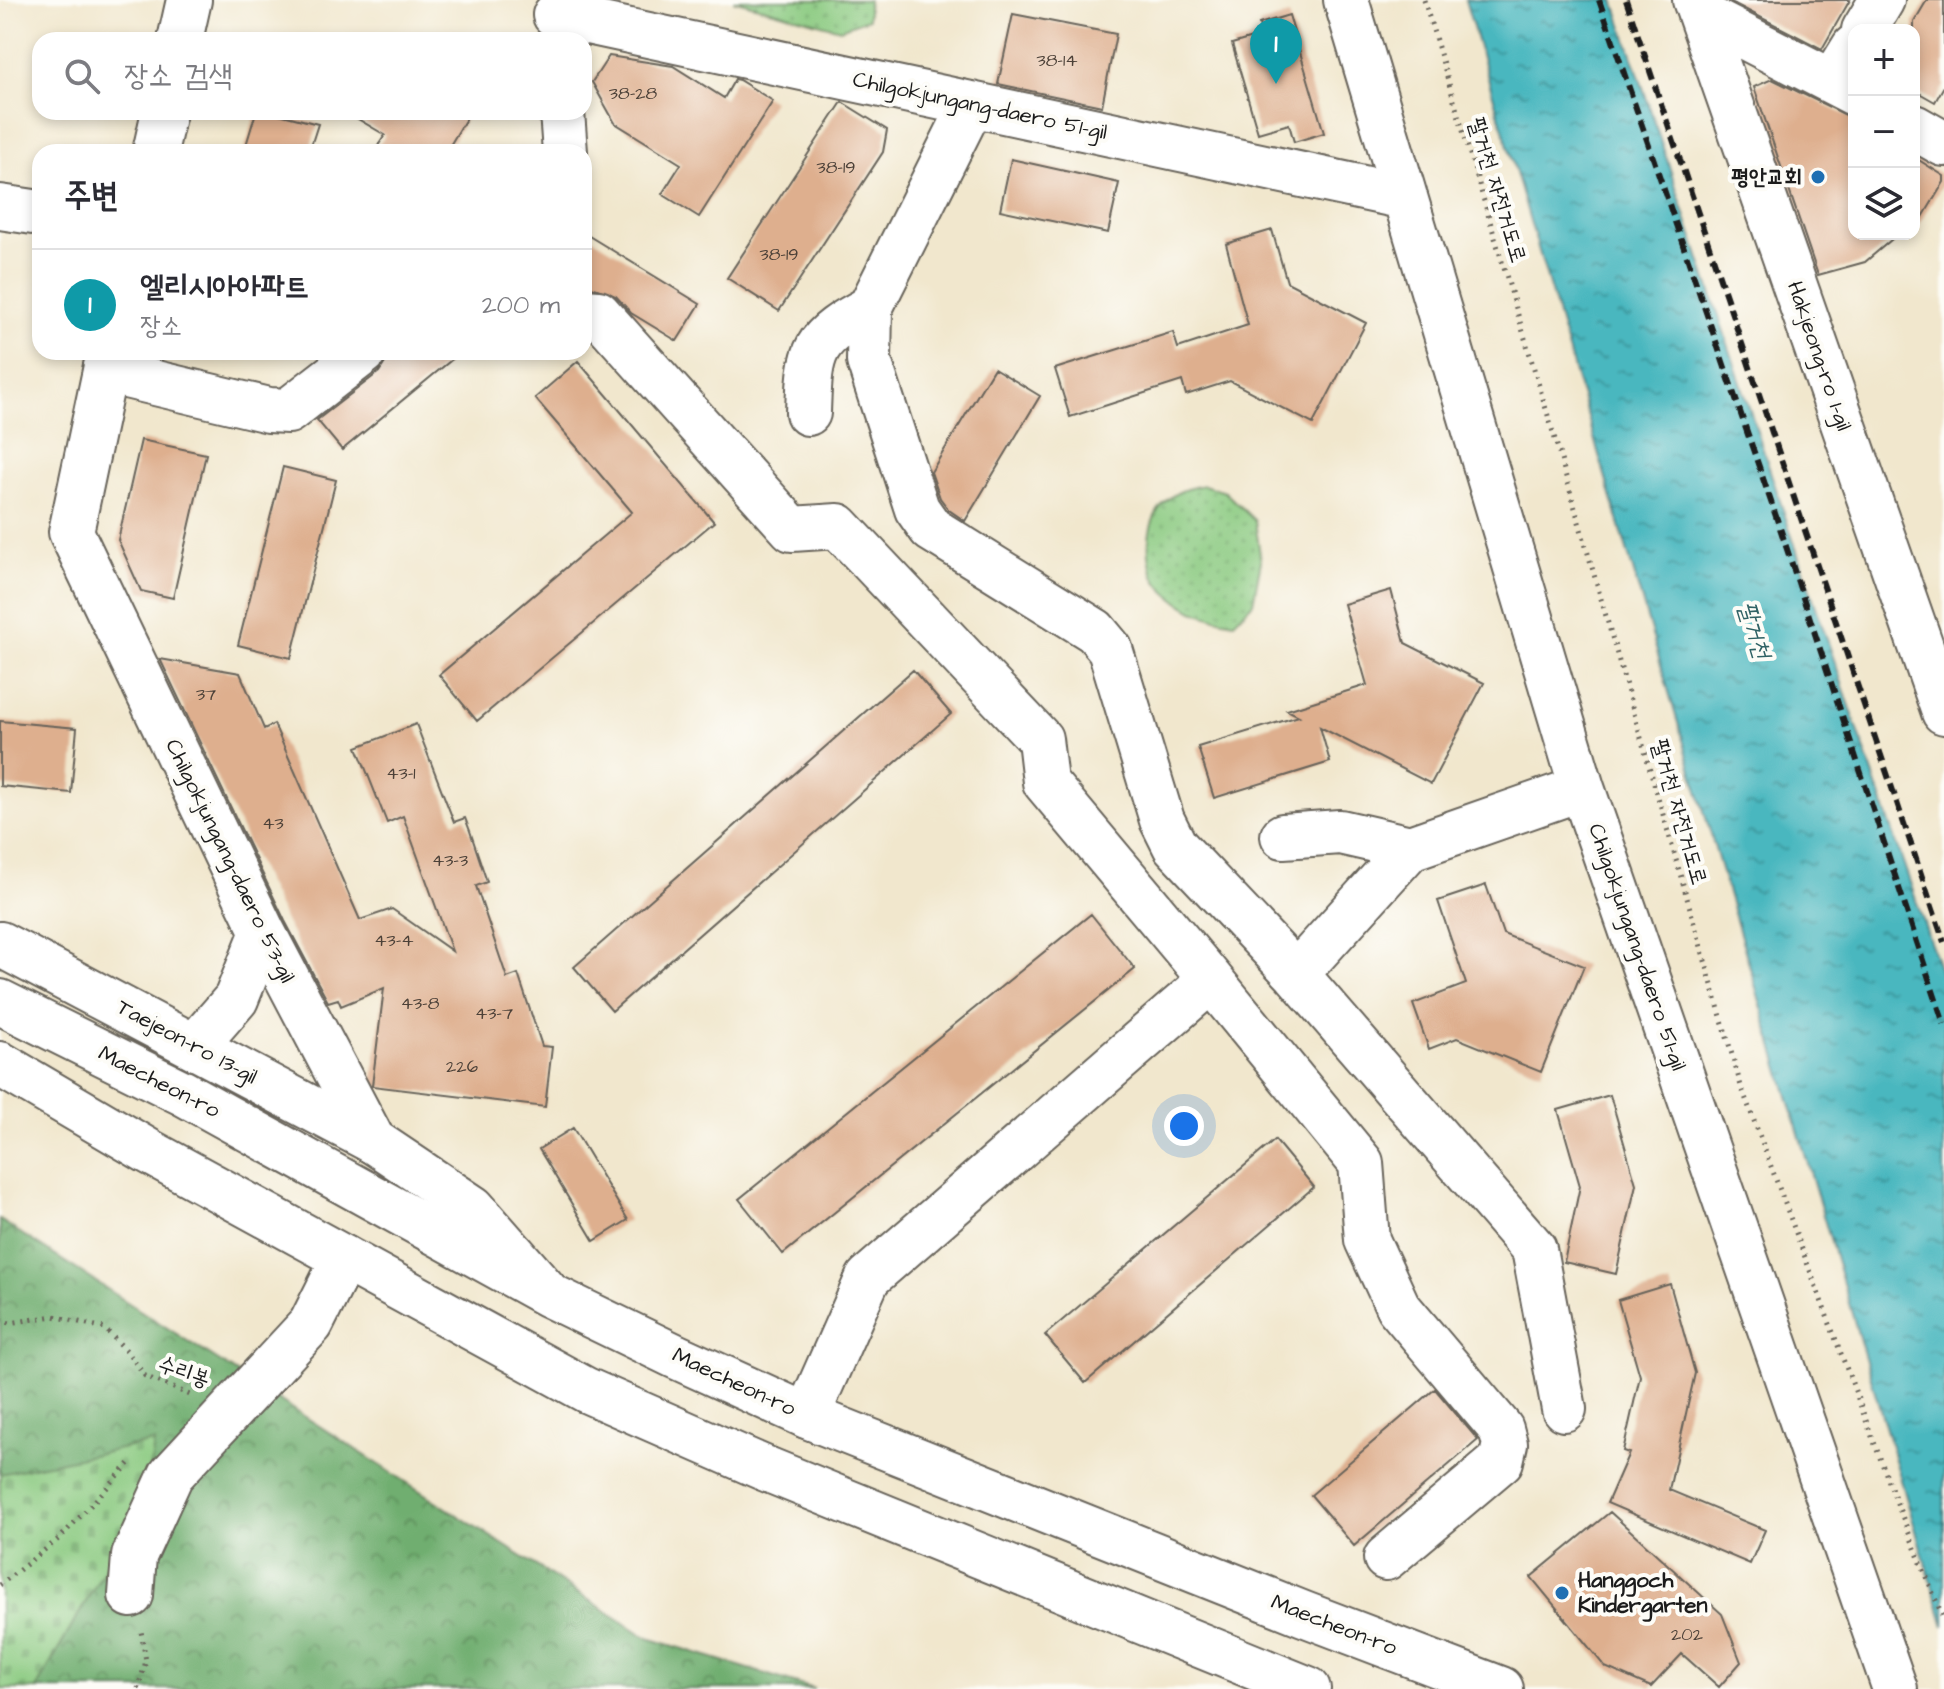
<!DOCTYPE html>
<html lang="ko">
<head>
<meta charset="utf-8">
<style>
	:root { --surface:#fff; --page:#f2f2f3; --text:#2b2b33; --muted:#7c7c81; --line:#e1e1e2; --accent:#1f6fb2 }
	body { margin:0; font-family:"Architects Daughter","Poor Story",sans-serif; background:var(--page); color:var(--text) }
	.controls { position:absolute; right:24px; top:24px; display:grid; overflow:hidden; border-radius:16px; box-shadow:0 4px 12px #0003 }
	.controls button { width:72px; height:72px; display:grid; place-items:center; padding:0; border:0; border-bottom:2px solid var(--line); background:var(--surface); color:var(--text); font:40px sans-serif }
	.you { position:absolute; left:1184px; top:1126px; width:28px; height:28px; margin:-20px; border:6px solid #fff; border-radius:50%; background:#1a73e8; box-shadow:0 0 0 12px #1a73e833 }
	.badge { display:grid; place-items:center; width:52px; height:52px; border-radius:50%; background:var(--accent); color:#fff; font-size:26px; font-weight:700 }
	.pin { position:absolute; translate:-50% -66px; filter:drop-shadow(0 2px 4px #0008) }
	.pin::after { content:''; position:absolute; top:42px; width:28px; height:24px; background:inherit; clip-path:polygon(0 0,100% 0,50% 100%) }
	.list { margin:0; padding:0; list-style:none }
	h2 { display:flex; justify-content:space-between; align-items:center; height:104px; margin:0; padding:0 32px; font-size:34px }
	h2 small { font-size:26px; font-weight:400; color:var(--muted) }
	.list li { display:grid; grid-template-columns:52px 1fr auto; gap:24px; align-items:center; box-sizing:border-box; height:112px; padding:0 32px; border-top:2px solid var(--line) }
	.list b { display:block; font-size:30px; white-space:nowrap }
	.list p { margin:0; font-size:26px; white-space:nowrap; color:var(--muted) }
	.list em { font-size:26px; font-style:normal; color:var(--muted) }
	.icon { flex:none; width:44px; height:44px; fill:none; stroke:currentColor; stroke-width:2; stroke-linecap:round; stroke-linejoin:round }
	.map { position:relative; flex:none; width:1944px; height:1689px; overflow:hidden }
	.search { position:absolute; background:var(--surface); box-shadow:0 4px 12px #0003; left:32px; top:32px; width:560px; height:88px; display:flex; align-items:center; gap:20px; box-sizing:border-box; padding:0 28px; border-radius:24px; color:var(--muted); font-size:30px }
	.panel { position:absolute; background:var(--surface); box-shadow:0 4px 12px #0003; left:32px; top:144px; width:560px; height:216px; border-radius:24px }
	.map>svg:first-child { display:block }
	.green { fill:url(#green-dots); stroke:#54734e; stroke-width:2 }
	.forest { fill:url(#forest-crowns); stroke:#466546; stroke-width:2 }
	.cemetery { fill:url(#cemetery-stones); stroke:#54734e; stroke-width:2 }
	.water { fill:url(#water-ripples); stroke:#326a6e; stroke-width:2 }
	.building { fill:#deaf8e }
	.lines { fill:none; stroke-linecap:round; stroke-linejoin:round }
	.minor-casing { stroke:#67635a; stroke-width:48 }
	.major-casing { stroke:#67635a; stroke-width:48 }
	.path { stroke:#67635a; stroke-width:5; stroke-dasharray:2 6; stroke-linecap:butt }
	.minor { stroke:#fff; stroke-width:44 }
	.major { stroke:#fff; stroke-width:44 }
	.rail { stroke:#1c1c1c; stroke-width:6; stroke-dasharray:12 6; stroke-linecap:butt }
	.poi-dot { fill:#1f6fb2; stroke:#fdfcf7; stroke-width:3 }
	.labels { text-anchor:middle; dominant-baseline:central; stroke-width:8; stroke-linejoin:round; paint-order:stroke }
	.number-label { font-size:18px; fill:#4c4138 }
	.street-label { font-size:22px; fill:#1c1c1c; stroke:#fdfcf7 }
	.poi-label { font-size:22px; font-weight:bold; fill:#1c1c1c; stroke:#fdfcf7; text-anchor:end }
	.water-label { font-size:24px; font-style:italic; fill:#306265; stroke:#fdfcf7 }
</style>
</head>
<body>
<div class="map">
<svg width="1944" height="1689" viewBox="0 0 1944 1689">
	<defs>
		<pattern id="green-dots" width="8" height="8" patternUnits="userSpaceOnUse" patternTransform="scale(2)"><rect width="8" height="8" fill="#8bca81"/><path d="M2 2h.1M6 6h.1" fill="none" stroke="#77ad6f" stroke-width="1.8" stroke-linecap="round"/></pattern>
		<pattern id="forest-crowns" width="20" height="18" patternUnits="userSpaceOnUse" patternTransform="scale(2)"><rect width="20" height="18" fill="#70ae6f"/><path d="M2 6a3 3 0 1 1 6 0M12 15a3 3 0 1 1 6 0" fill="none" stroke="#5b8d5a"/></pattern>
		<pattern id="cemetery-stones" width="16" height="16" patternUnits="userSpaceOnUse" patternTransform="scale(2)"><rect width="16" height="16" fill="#8bca81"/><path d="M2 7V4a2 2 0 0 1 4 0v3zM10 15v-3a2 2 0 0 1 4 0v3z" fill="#77ad6f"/></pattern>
		<pattern id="water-ripples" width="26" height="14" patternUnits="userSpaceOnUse" patternTransform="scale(2)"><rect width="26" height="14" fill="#48b7bf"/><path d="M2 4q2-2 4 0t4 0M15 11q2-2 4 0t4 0" fill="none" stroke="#3b949a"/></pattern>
	</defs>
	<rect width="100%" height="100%" fill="#fdfcf7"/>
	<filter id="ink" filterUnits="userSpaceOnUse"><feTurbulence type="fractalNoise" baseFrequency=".0125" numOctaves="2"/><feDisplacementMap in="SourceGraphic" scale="16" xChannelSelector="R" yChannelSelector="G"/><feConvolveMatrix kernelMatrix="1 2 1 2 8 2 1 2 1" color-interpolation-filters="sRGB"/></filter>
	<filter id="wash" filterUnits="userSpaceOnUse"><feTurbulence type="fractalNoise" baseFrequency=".006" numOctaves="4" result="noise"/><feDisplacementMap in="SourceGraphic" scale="32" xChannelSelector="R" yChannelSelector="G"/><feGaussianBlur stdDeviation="1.8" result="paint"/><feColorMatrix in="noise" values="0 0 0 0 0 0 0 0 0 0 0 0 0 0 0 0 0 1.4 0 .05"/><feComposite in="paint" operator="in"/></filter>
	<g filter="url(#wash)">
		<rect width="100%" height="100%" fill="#f1e7cd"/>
		<path class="green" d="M733 0H868V19L840 29Z
			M1204 485 1225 492 1255 521 1261 561 1253 603 1234 622C1205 617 1185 611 1163 589 1143 568 1144 522 1165 502 1176 491 1188 488 1204 485Z"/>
		<path class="forest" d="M0 1220 648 1638 814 1689H0Z"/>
		<path class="cemetery" d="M154 1442 147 1495 36 1689H0V1474Z"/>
		<path class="water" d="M1465 0H1614L1788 525 1944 982V1626Z"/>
		<g id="blocks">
			<path class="building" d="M1727 0H1850L1822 49Z
				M1927 0H1944V86L1935 102 1914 90V22Z
				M1013 14 1116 34 1102 106 998 84Z
				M1289 15 1324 133 1294 142 1289 124 1258 133 1232 44 1262 35 1259 24Z
				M609 56 673 66 724 98 735 79 739 80 773 101 699 217 662 194 681 164 615 123 592 82Z
				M1772 79 1854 119V234H1898L1865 262 1818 275 1754 87Z
				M842 102 887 130 883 152 779 311 727 278Z
				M256 112H271L318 124 309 152H244Z
				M346 112H470L446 152H374L385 135Z
				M1914 157 1944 176V182L1914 232Z
				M1011 159 1119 183 1108 233 1000 210Z
				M1272 230 1287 282 1366 323 1313 424 1230 381 1186 395 1182 381 1070 417 1055 369 1173 332 1178 348 1248 325 1226 244Z
				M584 233 700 304 677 341 631 313 616 296 584 284Z
				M392 352H461L342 450 317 420 379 372Z
				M578 361 714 522 477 721 439 675 632 512 535 398Z
				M994 368 1040 396 965 521 949 510 940 498 931 472Z
				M141 440 206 454 173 598 141 591 118 540Z
				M283 467 336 480 291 658 238 645Z
				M1391 590 1405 643 1484 683 1431 784 1320 727 1330 762 1214 798 1198 747 1299 716 1287 710 1367 685 1344 604Z
				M160 659 240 673 264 729 274 724 360 920 392 909 452 951 403 816 387 823 357 747 416 724 454 822 465 818 470 831 487 882 476 886 507 978 518 974 542 1046 552 1047 545 1107 372 1086 384 988 341 1006 338 999 328 1002 285 921Z
				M913 670 951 714 612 1011 574 967Z
				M0 721 77 728 71 793 0 786Z
				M1486 885 1503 934 1584 966 1541 1072 1457 1038 1429 1049 1413 1004 1466 984 1438 901Z
				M1091 914 1135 969 783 1254 739 1199Z
				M1610 1095 1636 1184 1616 1274 1564 1262 1580 1186 1558 1110Z
				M573 1128 628 1220 594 1241 539 1149Z
				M1275 1140 1314 1187 1085 1383 1045 1335Z
				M1670 1284 1695 1373 1669 1490 1765 1530 1750 1564 1607 1503 1629 1453 1623 1451 1640 1376 1618 1300Z
				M1435 1389 1478 1440 1354 1546 1311 1495Z
				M1610 1512 1722 1614 1741 1662 1719 1687 1682 1654 1651 1687 1605 1667 1531 1577Z"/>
		</g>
	</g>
	<g filter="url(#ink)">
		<use href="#blocks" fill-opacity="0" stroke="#67635a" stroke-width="2"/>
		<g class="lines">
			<defs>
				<path id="minor" d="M1346 0 1582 788 1895 1689
					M1695 0 1944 712
					M1700 14 1854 93
					M555 15 1405 197
					M1864 30 1882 0
					M180 40 189 0
					M1833 81 1854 47
					M972 104 870 308 869 361 917 509 931 529 1095 631 1110 649 1162 820 1175 846 1296 974 1534 1249 1564 1409
					M562 112 565 152
					M1914 127 1944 144
					M155 152 164 112
					M0 207 40 213
					M584 312 598 313 792 529 838 526 1040 739 1045 782 1211 980 868 1278 807 1416
					M109 352 71 532 263 932 373 1141 473 1208 545 1290
					M105 371 269 410 288 411 364 352
					M808 413C810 348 812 339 870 308
					M1283 836 1340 832 1410 848
					M1296 974 1410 848 1582 788
					M1211 980 1361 1163 1367 1240 1398 1307 1501 1429 1505 1444 1501 1461 1386 1558
					M195 1046 236 999 263 932
					M131 1595 134 1556 171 1475 311 1324 344 1258"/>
				<path id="major" d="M0 944 373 1141
					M0 1002 183 1093 549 1295 675 1356 807 1416 1304 1614 1501 1689
					M0 1064 148 1151 586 1390 764 1468 1308 1689"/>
			</defs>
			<use href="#minor" class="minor-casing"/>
			<use href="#major" class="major-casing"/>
			<path class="path" d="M1424 0 1558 449 1741 1086 1898 1506 1944 1620
				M0 1320 10 1323 54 1316 104 1328 127 1351 145 1376 190 1395
				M0 1585 61 1537 130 1463
				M138 1689 146 1661 141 1631"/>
			<use href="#minor" class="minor"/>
			<use href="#major" class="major"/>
			<path class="rail" d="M1599 0 1781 531 1944 1024
				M1626 0 1944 942"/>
		</g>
	</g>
	<g class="poi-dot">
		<circle cx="1818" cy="177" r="8"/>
		<circle cx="1562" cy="1593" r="8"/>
	</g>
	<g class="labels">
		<g class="number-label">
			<text x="1057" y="60">38-14</text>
			<text x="633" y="93">38-28</text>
			<text x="836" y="167">38-19</text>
			<text x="779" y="254">38-19</text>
			<text x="206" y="694">37</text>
			<text x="401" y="773">43-1</text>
			<text x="273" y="823">43</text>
			<text x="450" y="860">43-3</text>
			<text x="394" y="940">43-4</text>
			<text x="420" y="1003">43-8</text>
			<text x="494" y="1013">43-7</text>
			<text x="462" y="1066">226</text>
			<text x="1687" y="1634">202</text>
		</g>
		<g class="street-label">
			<text transform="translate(980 106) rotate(12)">Chilgokjungang-daero 51-gil</text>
			<text transform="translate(1497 190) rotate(73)">팔거천 자전거도로</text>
			<text transform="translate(1819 356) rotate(71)">Hakjeong-ro 1-gil</text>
			<text transform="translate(1679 812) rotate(74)">팔거천 자전거도로</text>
			<text transform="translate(230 861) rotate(64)">Chilgokjungang-daero 53-gil</text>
			<text transform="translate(1637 947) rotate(71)">Chilgokjungang-daero 51-gil</text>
			<text transform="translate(187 1042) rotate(28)">Taejeon-ro 13-gil</text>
			<text transform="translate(159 1082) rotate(27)">Maecheon-ro</text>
			<text transform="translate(184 1372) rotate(19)">수리봉</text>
			<text transform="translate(734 1382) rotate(25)">Maecheon-ro</text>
			<text transform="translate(1334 1625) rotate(21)">Maecheon-ro</text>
		</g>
		<g class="poi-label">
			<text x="1802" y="177">평안교회</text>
			<text x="1578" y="1580" text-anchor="start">Hanggoch<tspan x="1578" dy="25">Kindergarten</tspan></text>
		</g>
		<g class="water-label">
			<text transform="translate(1754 630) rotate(73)">팔거천</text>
		</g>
	</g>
</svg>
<div class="controls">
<button>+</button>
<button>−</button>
<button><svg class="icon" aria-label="layers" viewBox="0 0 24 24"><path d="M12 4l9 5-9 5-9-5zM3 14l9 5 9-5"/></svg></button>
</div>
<div class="you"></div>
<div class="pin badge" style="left:1276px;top:84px;background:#0f9aa8">1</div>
<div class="search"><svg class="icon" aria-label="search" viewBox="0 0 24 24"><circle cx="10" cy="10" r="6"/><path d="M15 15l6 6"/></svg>장소 검색</div>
<section class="panel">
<h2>주변<small></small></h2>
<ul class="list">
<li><span class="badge" style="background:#0f9aa8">1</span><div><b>엘리시아아파트</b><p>장소</p></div><em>200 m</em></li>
</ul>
</section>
</div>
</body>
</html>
